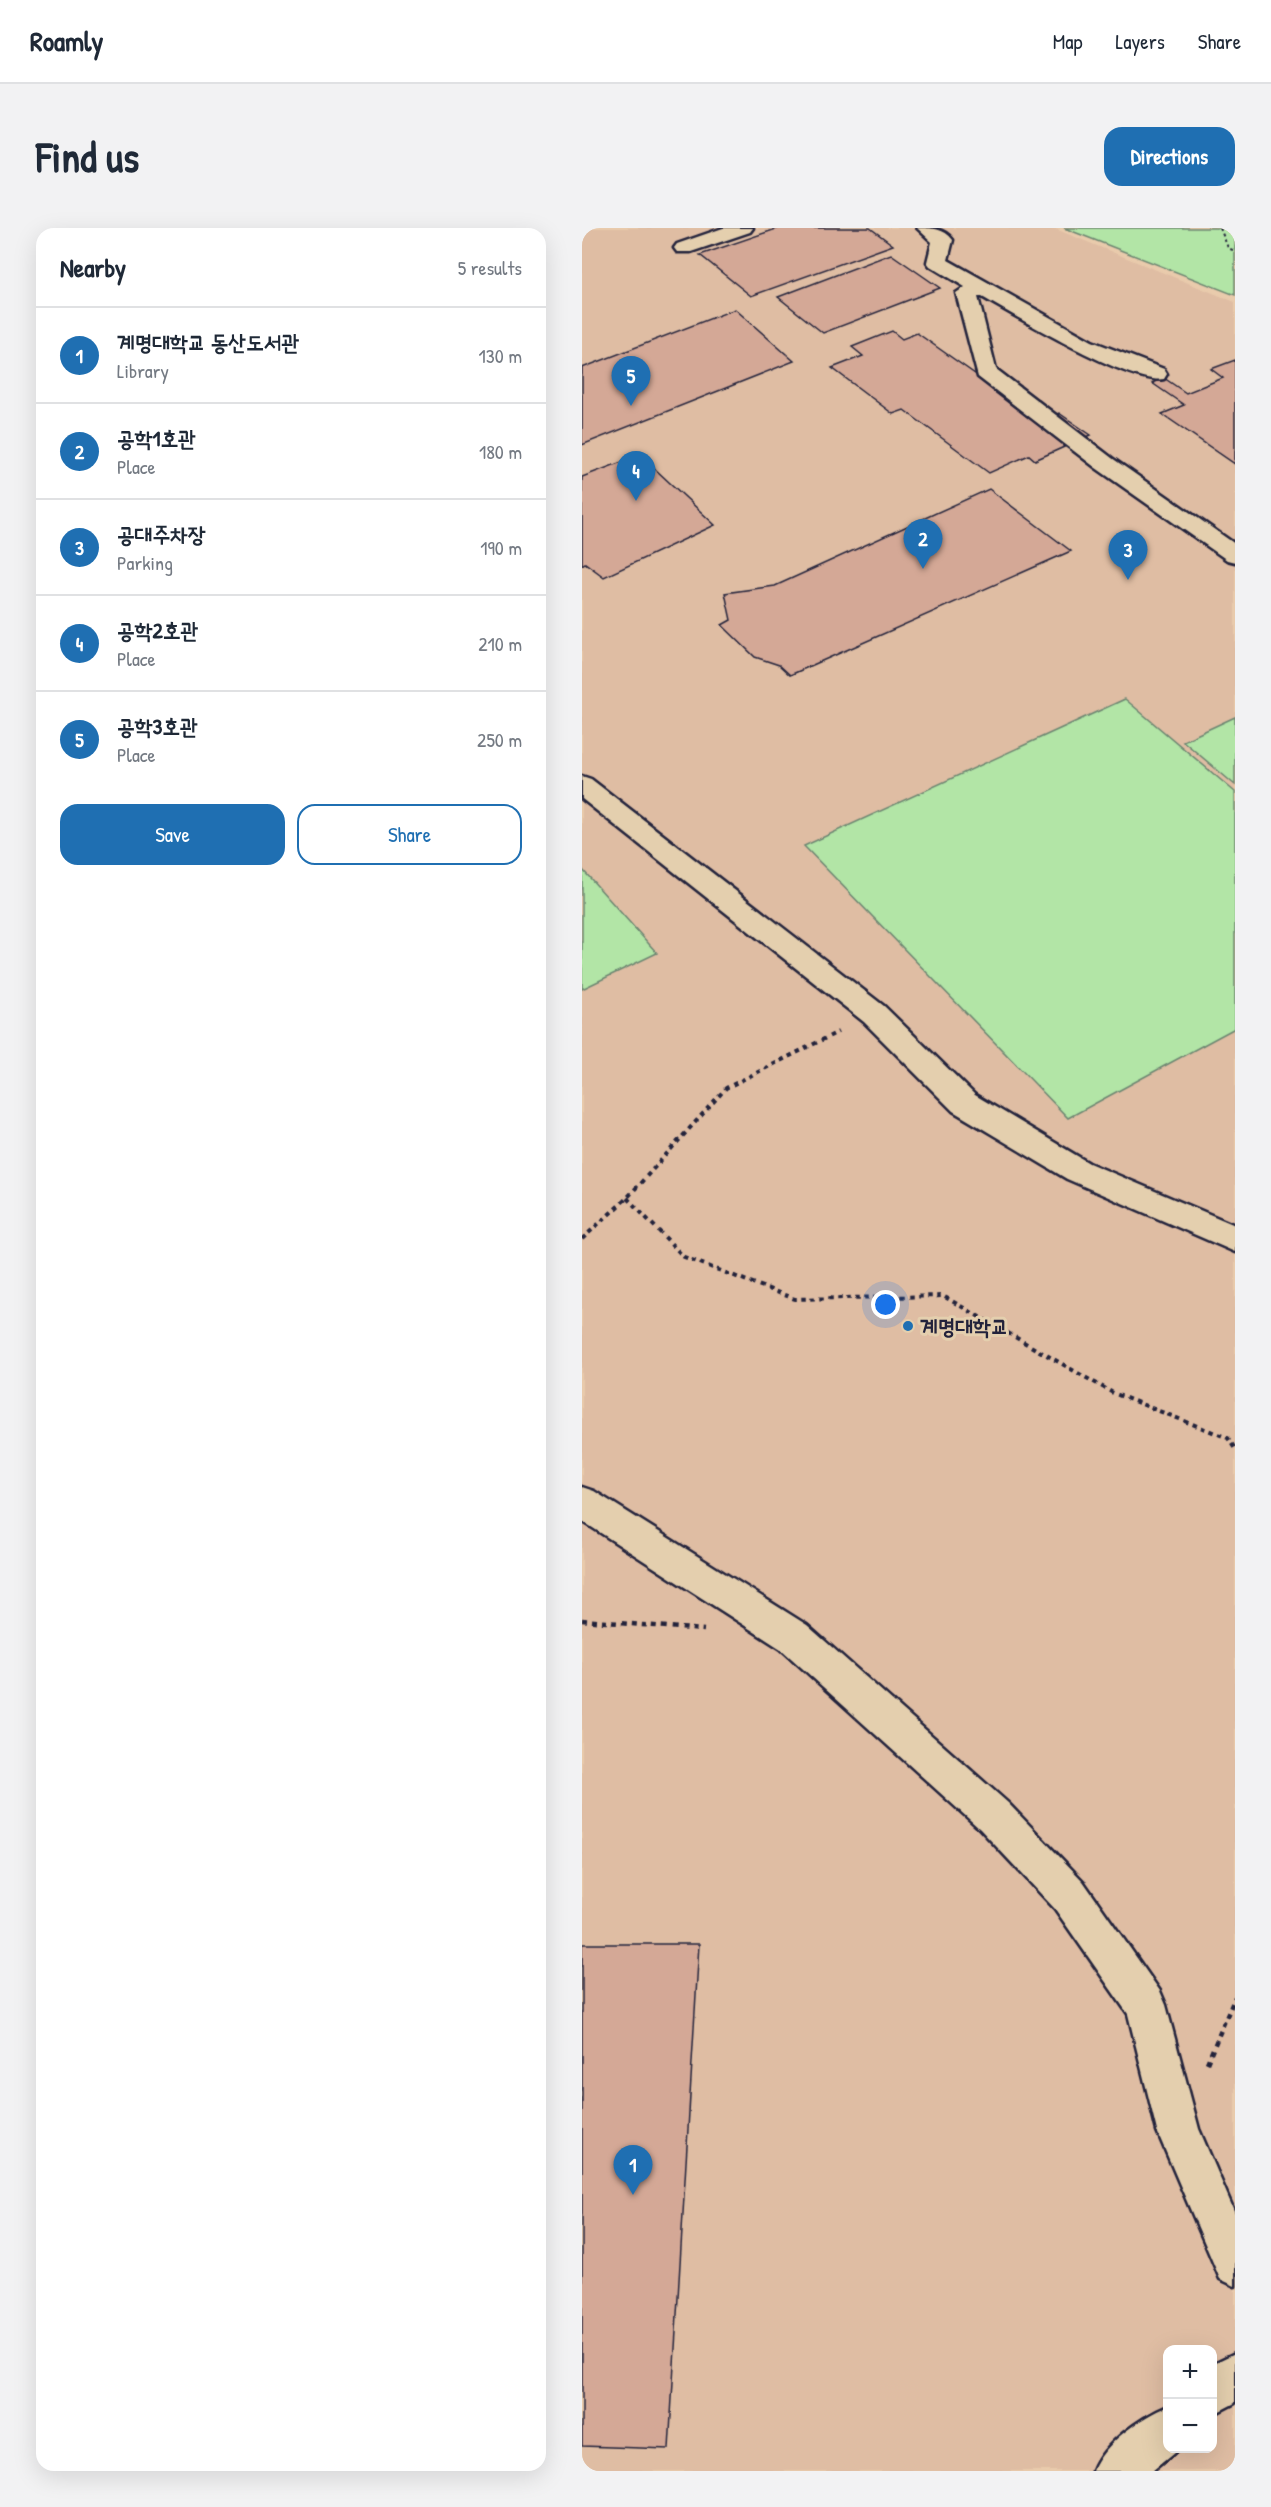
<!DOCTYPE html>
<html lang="en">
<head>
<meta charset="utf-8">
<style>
	:root { --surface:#fff; --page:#f2f2f3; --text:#1f2937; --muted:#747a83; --line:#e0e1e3; --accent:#1f6fb2 }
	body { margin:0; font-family:"Patrick Hand","Poor Story",sans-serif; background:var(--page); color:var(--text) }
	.controls { position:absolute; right:18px; bottom:18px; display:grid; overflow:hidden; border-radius:12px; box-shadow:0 6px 24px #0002 }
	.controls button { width:54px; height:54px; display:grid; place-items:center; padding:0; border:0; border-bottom:2px solid var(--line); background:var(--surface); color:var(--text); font:30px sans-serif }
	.you { position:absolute; left:304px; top:1077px; width:21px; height:21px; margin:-15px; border:4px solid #fff; border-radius:50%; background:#1a73e8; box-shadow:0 0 0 9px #1a73e833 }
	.badge { display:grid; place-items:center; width:39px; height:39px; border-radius:50%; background:var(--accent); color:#fff; font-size:20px; font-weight:700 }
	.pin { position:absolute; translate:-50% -50px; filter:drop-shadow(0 2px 3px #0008) }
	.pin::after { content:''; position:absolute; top:32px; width:21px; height:18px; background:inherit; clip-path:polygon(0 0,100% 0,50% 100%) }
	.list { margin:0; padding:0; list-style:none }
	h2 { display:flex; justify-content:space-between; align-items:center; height:78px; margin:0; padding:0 24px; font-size:26px }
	h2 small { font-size:20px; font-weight:400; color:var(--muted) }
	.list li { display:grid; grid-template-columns:39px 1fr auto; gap:18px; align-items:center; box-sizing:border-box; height:96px; padding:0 24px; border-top:2px solid var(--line) }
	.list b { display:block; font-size:22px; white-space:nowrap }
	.list p { margin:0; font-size:20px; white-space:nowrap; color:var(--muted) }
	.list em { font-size:20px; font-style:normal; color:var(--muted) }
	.actions { display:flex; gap:12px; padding:18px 24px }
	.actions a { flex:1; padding:14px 0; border:2px solid var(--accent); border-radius:18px; text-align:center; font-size:21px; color:var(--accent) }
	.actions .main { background:var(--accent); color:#fff }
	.map { position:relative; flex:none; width:653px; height:2243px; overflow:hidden; border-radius:18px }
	header { display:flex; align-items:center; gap:36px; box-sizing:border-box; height:84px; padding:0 30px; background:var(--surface); border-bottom:2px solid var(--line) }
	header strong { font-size:28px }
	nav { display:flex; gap:33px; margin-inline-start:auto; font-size:21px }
	.intro { display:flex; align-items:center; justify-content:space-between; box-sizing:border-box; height:144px; padding:0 36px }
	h1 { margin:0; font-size:42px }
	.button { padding:15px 27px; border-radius:18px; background:var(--accent); color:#fff; font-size:21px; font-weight:700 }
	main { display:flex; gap:36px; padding:0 36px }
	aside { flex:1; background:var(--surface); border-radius:18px; box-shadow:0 6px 24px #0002 }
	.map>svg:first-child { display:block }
	.built { fill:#dfbda3; fill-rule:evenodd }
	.green { fill:#b2e5a6; stroke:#6a8470; stroke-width:1.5 }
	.building { fill:#d4a896; stroke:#22223b; stroke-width:1.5 }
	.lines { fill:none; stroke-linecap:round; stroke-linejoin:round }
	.minor-casing { stroke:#22223b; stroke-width:5 }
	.path-far2 { stroke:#22223b; stroke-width:2; stroke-dasharray:3 3; stroke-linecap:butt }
	.path-far1 { stroke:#22223b; stroke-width:4; stroke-dasharray:4.5 4.5; stroke-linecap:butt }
	.path { stroke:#22223b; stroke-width:4.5; stroke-dasharray:5 5; stroke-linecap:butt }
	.minor { fill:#e4cfae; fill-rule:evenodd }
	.poi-dot { fill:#1f6fb2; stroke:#e4cfae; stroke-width:2 }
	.labels { text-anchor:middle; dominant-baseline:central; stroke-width:6; stroke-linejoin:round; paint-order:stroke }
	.poi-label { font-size:22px; font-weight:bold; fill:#22223b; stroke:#e4cfae; text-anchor:start }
</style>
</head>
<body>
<header>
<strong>Roamly</strong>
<nav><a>Map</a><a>Layers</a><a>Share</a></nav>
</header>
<div class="intro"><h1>Find us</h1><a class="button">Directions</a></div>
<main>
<aside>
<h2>Nearby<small>5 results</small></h2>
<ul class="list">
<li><span class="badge">1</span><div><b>계명대학교 동산도서관</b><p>Library</p></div><em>130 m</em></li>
<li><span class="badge">2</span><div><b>공학1호관</b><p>Place</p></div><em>180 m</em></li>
<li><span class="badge">3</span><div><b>공대주차장</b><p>Parking</p></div><em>190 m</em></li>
<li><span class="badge">4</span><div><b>공학2호관</b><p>Place</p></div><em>210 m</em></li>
<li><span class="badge">5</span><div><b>공학3호관</b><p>Place</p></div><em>250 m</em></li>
</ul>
<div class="actions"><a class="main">Save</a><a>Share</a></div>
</aside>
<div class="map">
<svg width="653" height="2243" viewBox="0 0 653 2243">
	<rect width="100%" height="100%" fill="#e9cbac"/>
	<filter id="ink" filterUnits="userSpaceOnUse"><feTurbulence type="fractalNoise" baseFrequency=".0167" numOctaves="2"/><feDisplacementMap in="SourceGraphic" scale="12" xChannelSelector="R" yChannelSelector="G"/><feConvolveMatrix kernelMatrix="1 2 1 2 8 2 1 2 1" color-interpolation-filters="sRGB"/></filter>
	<g filter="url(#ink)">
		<path class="built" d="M0 0H471L653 74V2243H0ZM586 2122H630V2220H586Z"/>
		<path class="green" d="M482 0H653V67Z
			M543 471 653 564V800L486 890 222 618Z
			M653 489V557L601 513Z
			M0 641 75 725 0 761Z"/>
		<path class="building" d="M197 0H288L311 17 169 68 118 27Z
			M309 26 358 60 241 105 196 69Z
			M153 81 212 133 0 217V140Z
			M310 103 320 111 335 105 458 192 477 185 509 207 453 232 447 227 407 245 322 182 311 186 250 140 281 128 270 119Z
			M653 132V236L580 186 602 177 570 155 582 150 604 165 641 150 629 141Z
			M58 227 133 297 22 349 3 335 0 337V249Z
			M407 261 489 323 208 447 197 437 173 429 140 397 149 392 143 365 193 358Z
			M0 1716H117L87 2221 0 2218Z"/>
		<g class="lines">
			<defs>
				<path id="minor" d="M141 0H171L168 4 109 24H95L92 20 95 16Z
					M335 0C350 0 362 0 371 12L366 32 510 113 582 141 585 146 582 151C550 158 432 87 400 69H396L414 141 530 230 653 316V334L645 332 514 240 396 149 374 65 383 59 348 38 345 34 350 14Z
					M0 548 9 551 302 778 393 867 507 935 653 997V1024L485 951 371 883 282 794 0 571Z
					M0 1259 12 1263 225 1397 426 1575 501 1653 578 1763 584 1777 617 1901 653 1985V2058L638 2051 575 1903 546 1786 473 1681 398 1601 199 1421 0 1293Z
					M653 2125V2175L630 2187V2136Z
					M586 2178V2220H598L570 2243H511C522 2215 558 2190 586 2178Z"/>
			</defs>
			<use href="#minor" class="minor-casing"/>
			<path class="path-far2" d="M638 0 646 20 653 23"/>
			<path class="path-far1" d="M45 970 102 1029 213 1071 361 1068 531 1165 646 1210 653 1221
				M0 1011 45 970 144 860 256 804"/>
			<path class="path" d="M0 1392 122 1402
				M625 1835 653 1769"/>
			<use href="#minor" class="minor"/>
		</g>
	</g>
	<circle class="poi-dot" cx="326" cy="1098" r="6"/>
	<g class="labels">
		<g class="poi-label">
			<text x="338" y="1098">계명대학교</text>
		</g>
	</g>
</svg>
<div class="controls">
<button>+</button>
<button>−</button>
</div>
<div class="you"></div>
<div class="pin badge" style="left:51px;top:1967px">1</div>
<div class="pin badge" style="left:341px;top:341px">2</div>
<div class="pin badge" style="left:546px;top:352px">3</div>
<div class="pin badge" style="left:54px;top:273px">4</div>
<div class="pin badge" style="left:49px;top:178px">5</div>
</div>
</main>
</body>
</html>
